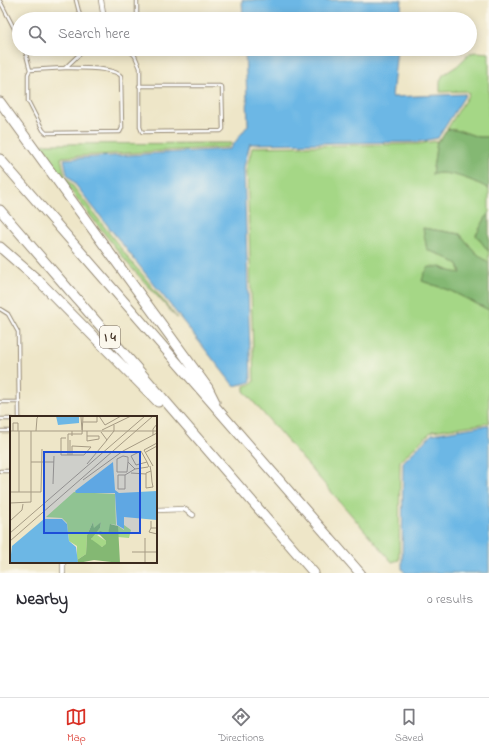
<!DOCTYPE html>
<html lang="en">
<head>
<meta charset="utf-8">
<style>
	:root { --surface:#fff; --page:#f2f2f3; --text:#2b2b33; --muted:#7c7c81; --line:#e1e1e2; --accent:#d93025 }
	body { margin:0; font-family:"Indie Flower",sans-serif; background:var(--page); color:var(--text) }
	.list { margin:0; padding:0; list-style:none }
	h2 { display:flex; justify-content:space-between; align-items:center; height:52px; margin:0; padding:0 16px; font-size:17px }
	h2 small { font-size:13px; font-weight:400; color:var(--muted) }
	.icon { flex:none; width:22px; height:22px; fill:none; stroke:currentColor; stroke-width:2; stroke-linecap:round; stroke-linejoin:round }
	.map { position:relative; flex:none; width:489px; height:573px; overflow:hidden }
	.search { position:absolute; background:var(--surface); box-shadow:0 2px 10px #0003; left:12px; right:12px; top:12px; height:44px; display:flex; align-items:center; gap:10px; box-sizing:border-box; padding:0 14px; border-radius:22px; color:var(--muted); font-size:15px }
	.sheet { height:124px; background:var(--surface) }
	nav { display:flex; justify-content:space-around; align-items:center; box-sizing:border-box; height:56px; border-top:1px solid var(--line); background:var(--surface); font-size:11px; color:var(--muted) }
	nav a { display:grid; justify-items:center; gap:2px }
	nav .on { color:var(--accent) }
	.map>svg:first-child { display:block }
	.green { fill:#a5d786; stroke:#708052 }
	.forest { fill:#84b873; stroke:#607148 }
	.water { fill:#6cb7e5; stroke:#547082 }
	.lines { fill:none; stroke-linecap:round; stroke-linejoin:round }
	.lane-casing { stroke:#948873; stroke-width:4.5 }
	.street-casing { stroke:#948873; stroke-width:6 }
	.highway-casing { stroke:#948873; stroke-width:11 }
	.lane { stroke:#fff; stroke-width:2.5 }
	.street { stroke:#fff; stroke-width:4.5 }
	.highway { stroke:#fff; stroke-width:9 }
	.labels { text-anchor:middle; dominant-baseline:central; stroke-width:3; stroke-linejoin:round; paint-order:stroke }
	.shield { fill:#fbf7ec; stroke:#75685c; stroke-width:1 }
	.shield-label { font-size:13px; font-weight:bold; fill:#3b2a1e }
	.inset-road { fill:none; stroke:#a69b84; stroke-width:1 }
	.view { fill:#1d4ed8; fill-opacity:0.15; stroke:#1d4ed8; stroke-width:2 }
	.inset-edge { fill:none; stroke:#3b2a1e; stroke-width:2 }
</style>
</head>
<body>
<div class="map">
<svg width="489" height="573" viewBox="0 0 489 573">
	<rect width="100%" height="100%" fill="#fbf7ec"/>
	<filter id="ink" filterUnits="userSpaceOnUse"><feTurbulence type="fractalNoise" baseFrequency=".025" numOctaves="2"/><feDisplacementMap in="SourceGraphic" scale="8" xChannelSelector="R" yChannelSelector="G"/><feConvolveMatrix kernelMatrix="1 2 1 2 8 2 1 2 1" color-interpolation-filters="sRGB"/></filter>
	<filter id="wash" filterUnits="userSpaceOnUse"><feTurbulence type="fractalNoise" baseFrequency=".012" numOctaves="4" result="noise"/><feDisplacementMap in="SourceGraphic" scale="16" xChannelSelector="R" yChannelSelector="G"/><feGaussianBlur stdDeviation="0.9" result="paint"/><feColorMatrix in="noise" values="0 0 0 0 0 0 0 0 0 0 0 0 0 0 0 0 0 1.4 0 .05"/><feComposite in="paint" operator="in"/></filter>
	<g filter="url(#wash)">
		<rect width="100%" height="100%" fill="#eee6c8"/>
		<path class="green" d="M476 52 489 53V137H478L461 131 447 129 469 94 466 91 440 92V81L443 75 457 66 470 53Z
			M437 141 432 175C444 168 478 182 489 189V212L476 235 489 252V263L475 252 460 234 423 228 427 250 441 255 458 264 461 274 450 271 441 267 422 281 451 291 489 310V423L432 431 400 461 399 560 392 562 244 391V386L252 384 254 382 247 167 252 148 254 147 418 144Z
			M232 143 229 147 63 157 61 158 65 176 133 264 141 273 177 318 129 265 42 154 44 144Z"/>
		<path class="forest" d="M447 129 461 131 478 137H489V189C478 182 443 168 432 175L437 141 441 139Z
			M489 212V252L476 235Z
			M423 228 460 234 475 252 489 263V310L451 291 422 281 424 274 429 267H441L450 271 461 273 458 264 441 255 427 250Z"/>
		<path class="water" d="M242 0H402L400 19H243Z
			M245 49H397L392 97 466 94 438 138 418 142 250 144 244 167 251 382 234 386 67 174 64 159 230 149 248 125Z
			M482 426H489V573H405L402 569 403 462 432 434Z"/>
	</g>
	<g filter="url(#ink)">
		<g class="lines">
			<defs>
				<path id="lane" d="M76 0 80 16 79 19
					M137 0V19
					M0 1 19 38
					M128 49 135 56 140 68V127L142 132 221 131 223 129 222 87 219 86H139
					M25 50 30 70
					M65 68C78 68 113 67 121 76L122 128 120 132 46 133 43 130 28 101V74L30 70 65 68 85 49
					M0 309 8 314 18 332 19 417
					M0 402H18
					M0 419H11
					M0 431H11
					M0 471H11"/>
				<path id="street" d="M101 0 104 19
					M156 510 184 509 193 515
					M63 573V562"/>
				<path id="highway" d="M0 102 208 388 215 402
					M0 159 360 573
					M0 210 314 573
					M0 247 39 281 158 402"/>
			</defs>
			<use href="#lane" class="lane-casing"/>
			<use href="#street" class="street-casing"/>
			<use href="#highway" class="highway-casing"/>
			<use href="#lane" class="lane"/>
			<use href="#street" class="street"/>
			<use href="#highway" class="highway"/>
		</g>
	</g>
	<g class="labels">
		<rect class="shield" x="100" y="326" width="20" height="22" rx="3"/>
		<g class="shield-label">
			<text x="110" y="337">I 4</text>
		</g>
	</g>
	<g transform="translate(10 416)">
		<rect width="147" height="147" fill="#eee6c8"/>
		<path d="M64 76 105 78 106 109 101 108 98 118 87 119 96 125 97 128 92 131 82 126 81 121 90 112 91 106 84 113 83 106 77 119 76 138 67 144V130L59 125 57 107 52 102 36 101ZM114 109 121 114 119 122 108 121V110L114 114Z" fill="#a5d786"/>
		<path d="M83 106 84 112 91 106 90 112 81 123 92 131 96 128V125L88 117 90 115 98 118 100 108 108 110 110 147 84 144 68 147 67 144 76 138 77 119Z" fill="#84b873"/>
		<path d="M46 0H69V7L48 9ZM103 46 105 74 109 77 147 75V104L114 101V113L107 109 105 77H66L65 75ZM34 103H52L57 108 59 125 66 131 68 147H0L2 130Z" fill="#6cb7e5"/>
		<path class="inset-road" d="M71 0H98M89 0 95 9 111 0M71 1 72 14M73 6H87V0M92 14 121 0M0 15H147M3 15V7H8V15M9 15V76M26 15 27 2 29 0M62 15V18H72L73 0M77 15V25L89 23M143 19V13L147 8M77 20H89V23M56 22H51V39H74L81 31 62 30V39M96 25 104 15V9M136 36 147 30M58 39V18H62V20M60 39V24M21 46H44M118 46 117 56H107V43L113 40 118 41V46L125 53M137 46 126 49 121 40 131 35 137 46 139 51M77 48 97 24 91 16M140 50 141 55 142 66 143 71 136 72V57L141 55M143 50 134 34 147 27M125 53 138 51M121 57 136 58M115 59H108V73H115V59L125 53M73 64 113 35 147 17M43 68 44 40M0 76H31M31 76 32 33M0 87 21 86V15M0 105 12 94 13 88M141 105V112H147M141 112 139 116 147 118M0 117 135 0M135 122V147M0 125 143 0M122 136H147"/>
		<path class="view" d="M34 36H130V117H34Z"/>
		<rect width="147" height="147" class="inset-edge"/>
	</g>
</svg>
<div class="search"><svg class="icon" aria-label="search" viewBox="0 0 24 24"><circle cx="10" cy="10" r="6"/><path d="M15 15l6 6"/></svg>Search here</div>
</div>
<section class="sheet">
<h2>Nearby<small>0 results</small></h2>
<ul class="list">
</ul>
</section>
<nav>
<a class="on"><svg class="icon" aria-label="map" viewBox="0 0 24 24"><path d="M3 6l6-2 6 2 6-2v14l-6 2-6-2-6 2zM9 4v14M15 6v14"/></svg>Map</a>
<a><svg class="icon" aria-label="directions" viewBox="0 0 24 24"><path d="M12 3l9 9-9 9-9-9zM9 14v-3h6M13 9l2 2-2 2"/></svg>Directions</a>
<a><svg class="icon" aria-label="saved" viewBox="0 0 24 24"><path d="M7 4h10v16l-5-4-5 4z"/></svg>Saved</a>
</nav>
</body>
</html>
